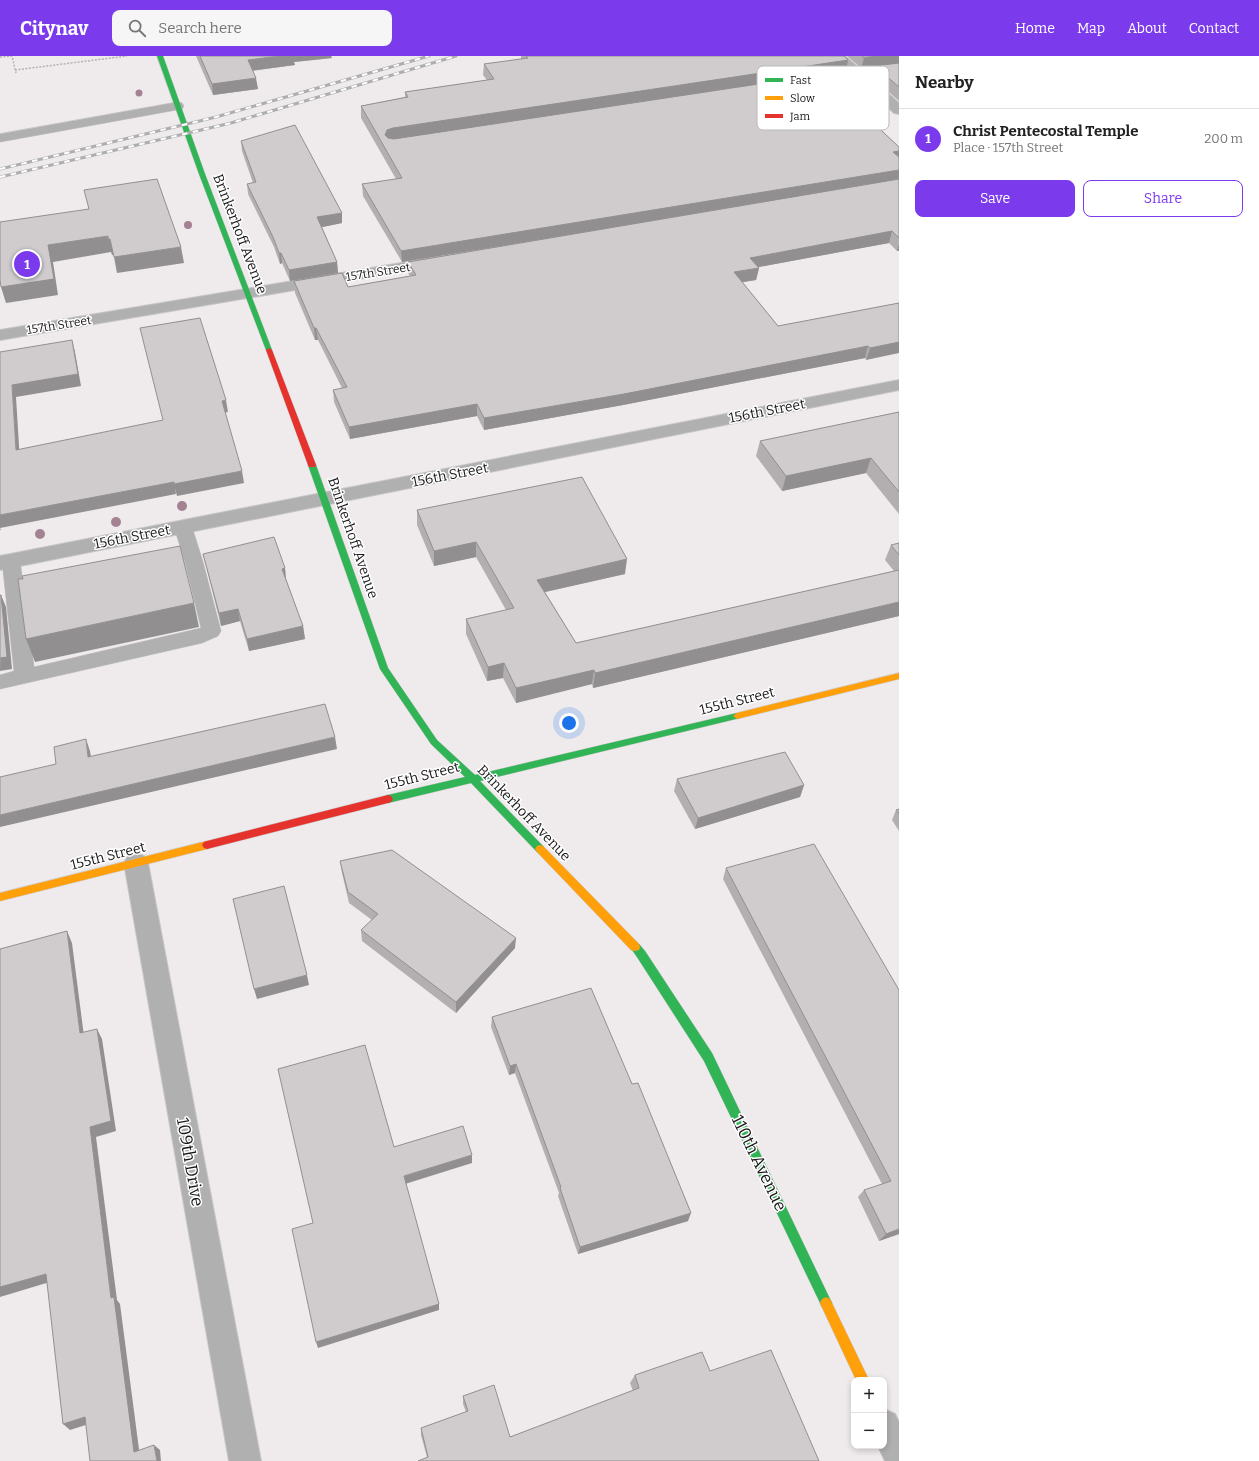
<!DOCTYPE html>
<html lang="en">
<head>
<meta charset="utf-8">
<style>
	:root { --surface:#fff; --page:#f6f6f6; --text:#222; --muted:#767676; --line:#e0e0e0; --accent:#7c3aed }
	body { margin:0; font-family:Bitter,serif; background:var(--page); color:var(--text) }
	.controls { position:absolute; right:12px; bottom:12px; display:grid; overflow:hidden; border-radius:8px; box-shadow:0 2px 6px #0003 }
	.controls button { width:36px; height:36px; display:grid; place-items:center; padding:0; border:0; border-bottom:1px solid var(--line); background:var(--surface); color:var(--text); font:20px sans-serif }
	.you { position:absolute; left:569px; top:667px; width:14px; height:14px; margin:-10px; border:3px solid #fff; border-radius:50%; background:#1a73e8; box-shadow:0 0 0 6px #1a73e833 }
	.badge { display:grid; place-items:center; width:26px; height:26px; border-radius:50%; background:var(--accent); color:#fff; font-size:13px; font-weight:700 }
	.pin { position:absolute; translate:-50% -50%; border:2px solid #fff; box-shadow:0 1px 4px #0006 }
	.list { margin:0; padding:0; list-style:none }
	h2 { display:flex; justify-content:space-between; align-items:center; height:52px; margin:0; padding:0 16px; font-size:17px }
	h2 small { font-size:13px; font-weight:400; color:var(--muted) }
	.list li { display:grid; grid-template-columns:26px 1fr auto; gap:12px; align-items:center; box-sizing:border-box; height:60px; padding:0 16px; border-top:1px solid var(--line) }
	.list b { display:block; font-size:15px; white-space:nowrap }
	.list p { margin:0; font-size:13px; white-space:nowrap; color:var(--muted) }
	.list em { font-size:13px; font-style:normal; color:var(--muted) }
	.actions { display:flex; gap:8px; padding:12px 16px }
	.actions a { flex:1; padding:9px 0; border:1px solid var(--accent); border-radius:8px; text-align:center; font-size:14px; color:var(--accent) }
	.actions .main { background:var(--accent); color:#fff }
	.icon { flex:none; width:22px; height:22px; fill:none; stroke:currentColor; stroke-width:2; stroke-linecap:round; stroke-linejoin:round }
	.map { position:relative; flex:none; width:899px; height:1405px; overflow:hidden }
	header { display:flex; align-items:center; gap:24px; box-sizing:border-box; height:56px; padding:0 20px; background:var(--accent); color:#fff }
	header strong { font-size:19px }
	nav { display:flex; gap:22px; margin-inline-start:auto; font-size:14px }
	.search { width:280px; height:36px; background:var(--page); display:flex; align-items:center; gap:10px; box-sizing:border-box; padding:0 14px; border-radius:8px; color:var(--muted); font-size:15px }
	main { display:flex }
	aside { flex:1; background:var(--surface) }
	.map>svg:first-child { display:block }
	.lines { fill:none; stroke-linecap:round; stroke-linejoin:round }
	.lane-casing { stroke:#c8c6c7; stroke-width:1 }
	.street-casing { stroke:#c8c6c7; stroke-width:2 }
	.fast-casing { stroke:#c8c6c7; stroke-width:1 }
	.slow-casing { stroke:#c8c6c7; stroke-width:1 }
	.jam-casing { stroke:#c8c6c7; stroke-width:1 }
	.path { stroke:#b3b2b2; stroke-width:1.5; stroke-dasharray:2 1.5; stroke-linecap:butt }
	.lane { fill:#b1b0b1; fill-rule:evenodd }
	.street { fill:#b1b0b1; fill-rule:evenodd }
	.fast { fill:#30b455; fill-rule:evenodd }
	.slow { fill:#ff9f0a; fill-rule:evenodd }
	.jam { fill:#e5322d; fill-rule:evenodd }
	.rail-casing { stroke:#afaeae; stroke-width:3 }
	.rail { stroke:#fff; stroke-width:2; stroke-dasharray:5.5; stroke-linecap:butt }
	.tree { fill:#a48293 }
	.wall { fill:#b3afb1 }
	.shaded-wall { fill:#928f90 }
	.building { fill:#d0ccce; stroke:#928f90 }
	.labels { text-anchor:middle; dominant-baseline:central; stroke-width:3; stroke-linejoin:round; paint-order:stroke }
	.far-street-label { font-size:12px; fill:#1a1718; stroke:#fff }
	.street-label { font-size:14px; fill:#1a1718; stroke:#fff }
	.near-street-label { font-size:17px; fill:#1a1718; stroke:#fff }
	.key { fill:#fff; stroke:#bab9ba; stroke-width:1 }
	.key-label { font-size:11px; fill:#1a1718 }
</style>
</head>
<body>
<header>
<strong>Citynav</strong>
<div class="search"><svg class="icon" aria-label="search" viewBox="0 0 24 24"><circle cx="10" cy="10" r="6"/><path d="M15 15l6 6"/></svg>Search here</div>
<nav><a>Home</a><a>Map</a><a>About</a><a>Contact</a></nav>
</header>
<main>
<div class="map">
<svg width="899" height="1405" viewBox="0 0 899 1405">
	<rect width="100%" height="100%" fill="#efebed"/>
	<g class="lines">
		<defs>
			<path id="lane" d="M178 46 182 47 184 50 182 53 0 86V78Z
				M183 465 189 467 192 471 203 506 221 575 218 580 202 587 0 633V619L14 615 2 505 4 501 11 499 18 501 20 505 34 611 201 572 185 506 174 471 177 467Z"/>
			<path id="street" d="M832 0H845L861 14 899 8V16L869 20 899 47V58L894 57 856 22 834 26 830 25 828 22 830 19 849 16Z
				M437 201 442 203 445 206 442 209 0 284V274Z
				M899 324V334L0 514V500Z
				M136 797 144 800 148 807 261 1405H229L124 807 128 800Z
				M884 1353 895 1358 899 1366V1405H885L878 1390H884Z"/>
			<path id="fast" d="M157 0H163L205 118 272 294 271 295H267L266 294 199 118Z
				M309 407H315L316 409 388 612 437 684 475 719 737 657 741 660 740 662 480 725 543 790 545 793 543 796 540 797 537 796 471 727 388 747 385 746 383 743 385 740 388 739 465 721 431 688 380 613 308 409Z
				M635 887 639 888 645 895 712 997 830 1243 832 1247 830 1251 826 1253 822 1251 704 1005 637 901 630 891 631 888Z"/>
			<path id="slow" d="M899 617V623L737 663 733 660 737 657Z
				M207 785 210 786 212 789 210 792 207 793 0 845V837Z
				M540 789 543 790 639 888 640 891 639 894 635 895 631 894 537 796 535 793 537 790Z
				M826 1241 830 1243 869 1324H856L820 1247 822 1243Z"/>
			<path id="jam" d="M269 292 272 294 316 409 315 411H309L308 409 266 294Z
				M388 739 391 740 393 743 391 746 388 747 207 793 204 792 202 789 204 786 207 785Z"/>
		</defs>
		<use href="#lane" class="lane-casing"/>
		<use href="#street" class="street-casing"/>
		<use href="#fast" class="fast-casing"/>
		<use href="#slow" class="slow-casing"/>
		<use href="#jam" class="jam-casing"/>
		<path class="path" d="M0 1 12 0 16 17
			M15 14 127 0"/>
		<use href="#lane" class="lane"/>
		<use href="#street" class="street"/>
		<use href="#fast" class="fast"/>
		<use href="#slow" class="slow"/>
		<use href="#jam" class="jam"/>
		<defs>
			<path id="rail" d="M0 113 216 61 429 0
				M0 121 231 67 456 0"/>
		</defs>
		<use href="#rail" class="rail-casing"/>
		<use href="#rail" class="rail"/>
	</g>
	<g class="tree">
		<circle cx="139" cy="37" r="3.5"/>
		<circle cx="188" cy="169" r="4"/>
		<circle cx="182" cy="450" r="5"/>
		<circle cx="116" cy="466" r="5"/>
		<circle cx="40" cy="478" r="5"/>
	</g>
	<path class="wall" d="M196 0H331L332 2 294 6 295 9 253 15 258 33 213 39Z
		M521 0H844L848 4 846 15 889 41 886 52 861 56 899 91V195H897L889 187 758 211 759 212 756 224 742 226 778 270 899 247 866 304 865 302 623 349 484 374 477 360 350 383 334 346 333 334 342 332 318 284H315L295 237 294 225 348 231 410 220 408 217V206L528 186 402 206 363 140 362 128 396 123 361 62V50L405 41V36L487 24 483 19 484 8 521 3Z
		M847 0H899V45L872 21 875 10 861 12Z
		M241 85 342 167 322 171 337 206 338 217 290 225 282 207 280 208 274 191 248 138 247 128 253 127 242 95Z
		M899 356V458L866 417 782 435 756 400 760 385Z
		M417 454 625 518 545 536 576 587 894 515 885 504 891 489 899 487V560L593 632 592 628 516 647 503 622 487 625 466 578V563L506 554 476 501 434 510 417 469Z
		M203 498 285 512 286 523 303 570 305 583 249 595 240 565 221 570Z
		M677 723 804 729 800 741 695 773 674 735Z
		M899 753V775L892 764 896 754Z
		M340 805 515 892 456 957 362 885 361 874 372 864 349 847 342 817Z
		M726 812 899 934V1178L879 1185 858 1141 864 1134 882 1128 723 823Z
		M492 961 688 1165 578 1198 558 1140 559 1137 515 1017 509 1019 491 971Z
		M710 1315 819 1405 427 1401 421 1379V1372L466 1356 463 1348V1340L510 1381 633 1335 630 1327 635 1319Z"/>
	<path class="shaded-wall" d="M280 0H331L332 2 294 6 295 9 249 15 248 4Z
		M875 0H899V7L861 12 864 2Z
		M848 4 846 15 388 85 385 79 387 74 393 72Z
		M256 22 258 33 213 39 212 28Z
		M889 41 886 52 849 58 852 47Z
		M899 95V106L893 96Z
		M899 114V125L402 206 401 195Z
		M342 157V167L318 172 317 161Z
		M892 175 889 187 748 213 750 202Z
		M108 180 110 183 114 199H112L111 196 53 206 58 239 6 247 1 231 48 189Z
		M899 188V195H897Z
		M181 191 184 207 117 217 114 201Z
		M279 197H281L282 207 280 208Z
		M337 206 338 217 290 225 289 214Z
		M759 212 756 224 732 228 734 216Z
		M314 272H316L318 284H315Z
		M72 284 75 296 81 330 16 341 20 406 16 394 12 329Z
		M899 286V297L866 304 870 292Z
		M868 290 865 302 623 349 484 374V362Z
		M226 344 228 356 224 357 222 345Z
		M477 348V360L350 383 349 371Z
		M871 402 866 417 782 435 786 420Z
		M242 415 244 427 177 440 174 428Z
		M174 426 176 438 0 472 1 474H0V459Z
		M476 486V501L434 510V495Z
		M627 503 625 518 536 538 537 524Z
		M285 512 286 525 282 513Z
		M1 539 6 551 12 613 0 615Z
		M899 546V560L593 632 595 617Z
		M194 547 199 571 35 606 26 583Z
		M238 553 240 565 221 570 219 557Z
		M303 570 305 583 249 595 247 583Z
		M504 607 503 622 487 625 488 611Z
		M594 614 592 628 516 647V632Z
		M335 681 337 693 0 771V759Z
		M86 683 90 695 93 713 88 701Z
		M804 729 800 741 695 773 698 762Z
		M67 875 72 887 85 988 80 977Z
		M516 882 515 892 456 957V946Z
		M307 919 309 929 257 943 254 933Z
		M97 973 102 983 116 1075 96 1081 117 1244 120 1248 140 1401 134 1396 111 1242 90 1071Z
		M516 1008 515 1017 509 1019 510 1010Z
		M472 1099V1107L405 1128 404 1120Z
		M691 1157 688 1165 578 1198 580 1191Z
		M899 1173V1178L879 1185 886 1178Z
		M46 1218 53 1225 0 1241V1231Z
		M439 1248V1254L318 1292 316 1286Z
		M85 1361 92 1367 70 1374 63 1368Z
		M154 1389 160 1394 161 1405H157Z"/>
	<path class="building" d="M200 0H280L248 4 256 22 212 28Z
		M526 0H844L848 4 393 72 387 74 385 79 388 82 394 83 858 13 889 41 852 47 899 91V95L893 96 899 101V114L401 195 362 128 402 122 361 50 408 41 405 36 494 23 484 8 528 2Z
		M862 0H875L864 2Z
		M899 7V31L875 10Z
		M295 69 342 157 317 161 337 206 289 214 281 197H279L273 181 247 128 256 126 241 85Z
		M157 123 181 191 114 201 110 183H108V180L48 189 54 223 1 231 0 224V166L89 153 84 134Z
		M899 123V182L892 175 750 202 759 212 734 216 778 270 899 247V286L870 292 868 290 624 338 484 362 477 348 349 371 333 334 347 331 316 272H314L294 225 342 217 348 231 416 219 408 206Z
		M200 262 226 344 222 345 242 415 174 428V426L0 459V296L72 284 78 318 12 329 16 394 163 364 140 272Z
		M899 356V436L871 402 786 420 760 385Z
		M582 421 627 503 537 524 576 587 899 514V546L595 617 594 614 516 632 504 607 488 611 466 563 514 552 476 486 434 495 417 454Z
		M274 481 285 512 282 513 303 570 247 583 238 553 219 557 203 498Z
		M899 487V499L891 489Z
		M180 490 194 547 26 583 18 523H23L22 520Z
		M0 539H1L7 601 0 602Z
		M325 648 335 681 0 759V721L56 708 54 691 86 683 88 701Z
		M785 696 804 729 698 762 677 723Z
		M899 753V758L896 754Z
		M814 788 899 934V1173L886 1178 864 1134 891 1125 726 812Z
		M392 794 516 882 456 946 361 874 378 858 348 836 340 805Z
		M284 830 307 919 254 933 233 843Z
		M67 875 80 977 97 973 111 1065 90 1071 111 1242 114 1241 134 1396 154 1389 157 1405H90L85 1361 63 1368 46 1218 0 1231V893Z
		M591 932 632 1028 638 1027 691 1157 580 1191 560 1132 561 1131 516 1008 510 1010 492 961Z
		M365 989 394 1091 463 1070 472 1099 404 1120 439 1248 316 1286 292 1173 313 1167 278 1013Z
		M771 1294 819 1405H418L428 1401 421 1372 468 1355 463 1340 494 1329 510 1381 639 1332 635 1319 702 1296 710 1315Z"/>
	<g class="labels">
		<g class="far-street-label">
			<text transform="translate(378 216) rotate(-9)">157th Street</text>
			<text transform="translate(59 269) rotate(-9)">157th Street</text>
		</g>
		<g class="street-label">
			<text transform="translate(240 178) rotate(69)">Brinkerhoff Avenue</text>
			<text transform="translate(767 355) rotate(-11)">156th Street</text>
			<text transform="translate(450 419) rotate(-11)">156th Street</text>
			<text transform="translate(132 481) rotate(-11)">156th Street</text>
			<text transform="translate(353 482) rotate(71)">Brinkerhoff Avenue</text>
			<text transform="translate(737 645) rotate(-14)">155th Street</text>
			<text transform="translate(422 720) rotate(-14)">155th Street</text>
			<text transform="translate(524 757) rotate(46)">Brinkerhoff Avenue</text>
			<text transform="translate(108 800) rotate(-14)">155th Street</text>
		</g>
		<g class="near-street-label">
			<text transform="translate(190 1106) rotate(80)">109th Drive</text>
			<text transform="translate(759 1107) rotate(64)">110th Avenue</text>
		</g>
	</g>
	<rect x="757" y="10" width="132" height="64" rx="6" class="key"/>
	<rect x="765" y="22" width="18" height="4" fill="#30b455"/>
	<rect x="765" y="40" width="18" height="4" fill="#ff9f0a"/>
	<rect x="765" y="58" width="18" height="4" fill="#e5322d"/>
	<g class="key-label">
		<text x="790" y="28">Fast</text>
		<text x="790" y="46">Slow</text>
		<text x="790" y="64">Jam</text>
	</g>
</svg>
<div class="controls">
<button>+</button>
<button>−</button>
</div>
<div class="you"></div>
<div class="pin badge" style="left:27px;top:208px">1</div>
</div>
<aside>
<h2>Nearby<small></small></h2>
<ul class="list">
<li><span class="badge">1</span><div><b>Christ Pentecostal Temple</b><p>Place · 157th Street</p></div><em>200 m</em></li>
</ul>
<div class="actions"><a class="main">Save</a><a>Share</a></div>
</aside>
</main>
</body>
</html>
